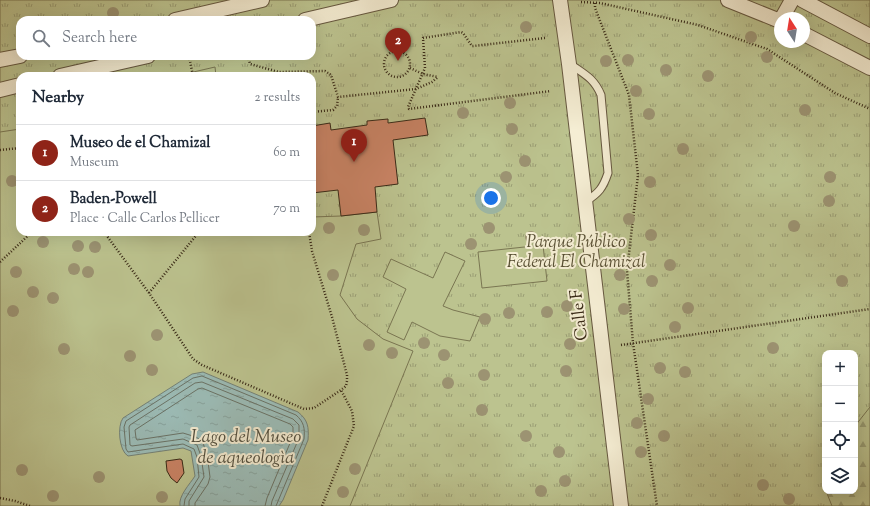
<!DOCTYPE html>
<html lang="en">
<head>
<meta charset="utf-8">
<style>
	:root { --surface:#fff; --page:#f2f2f3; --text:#1f2937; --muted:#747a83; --line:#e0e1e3; --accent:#8f2418 }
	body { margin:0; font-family:"Sorts Mill Goudy",serif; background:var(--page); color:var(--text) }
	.controls { position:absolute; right:12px; bottom:12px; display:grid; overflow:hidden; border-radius:8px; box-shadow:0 4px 16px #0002 }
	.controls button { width:36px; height:36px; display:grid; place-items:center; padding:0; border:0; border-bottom:1px solid var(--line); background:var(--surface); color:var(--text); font:20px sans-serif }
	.compass { position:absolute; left:774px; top:12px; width:36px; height:36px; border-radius:50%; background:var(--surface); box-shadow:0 4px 16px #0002; rotate:348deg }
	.you { position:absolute; left:491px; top:198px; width:14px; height:14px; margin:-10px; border:3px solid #fff; border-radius:50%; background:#1a73e8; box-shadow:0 0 0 6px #1a73e833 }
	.badge { display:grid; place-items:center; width:26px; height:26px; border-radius:50%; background:var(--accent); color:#fff; font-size:13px; font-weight:700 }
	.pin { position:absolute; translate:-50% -33px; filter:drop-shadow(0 1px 2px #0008) }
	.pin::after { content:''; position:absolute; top:21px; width:14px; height:12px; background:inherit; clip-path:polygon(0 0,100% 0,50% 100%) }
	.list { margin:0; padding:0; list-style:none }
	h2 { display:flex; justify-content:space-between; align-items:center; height:52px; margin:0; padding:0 16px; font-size:17px }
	h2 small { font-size:13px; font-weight:400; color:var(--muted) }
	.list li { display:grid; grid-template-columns:26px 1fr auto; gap:12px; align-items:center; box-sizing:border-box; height:56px; padding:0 16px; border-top:1px solid var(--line) }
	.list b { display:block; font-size:15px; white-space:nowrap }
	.list p { margin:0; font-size:13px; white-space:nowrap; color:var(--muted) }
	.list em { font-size:13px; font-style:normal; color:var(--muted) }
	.icon { flex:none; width:22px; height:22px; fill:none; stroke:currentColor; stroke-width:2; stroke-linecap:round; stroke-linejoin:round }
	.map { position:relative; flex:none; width:870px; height:506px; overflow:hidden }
	.search { position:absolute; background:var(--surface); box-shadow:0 4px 16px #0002; left:16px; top:16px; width:300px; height:44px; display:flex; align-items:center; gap:10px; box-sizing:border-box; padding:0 14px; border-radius:12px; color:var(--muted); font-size:15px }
	.panel { position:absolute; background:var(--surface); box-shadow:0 4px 16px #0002; left:16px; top:72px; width:300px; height:164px; border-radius:12px }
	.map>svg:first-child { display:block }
	.grass { fill:url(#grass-tufts); stroke:#7a7652; fill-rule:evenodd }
	.forest { fill:url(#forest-firs); stroke:#7a7652 }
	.pitch { fill:#bcc38f; stroke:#7a7652 }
	.water { fill:url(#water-ripples); stroke:#748277 }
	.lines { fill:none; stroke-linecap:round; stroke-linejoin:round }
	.shore { stroke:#6a7367; stroke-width:1 }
	.building { fill:#c98365; stroke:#382916 }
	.service-casing { stroke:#665840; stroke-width:9 }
	.minor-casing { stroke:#665840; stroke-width:16 }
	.path { stroke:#382916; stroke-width:2.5; stroke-dasharray:1 2; stroke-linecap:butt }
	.service { stroke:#f5eed4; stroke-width:7 }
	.minor { stroke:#f5eed4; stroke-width:14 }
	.tree { fill:#9c9372 }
	.labels { text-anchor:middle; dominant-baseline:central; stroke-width:4; stroke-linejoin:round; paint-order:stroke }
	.park-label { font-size:17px; font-style:italic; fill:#595034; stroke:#f5eed4 }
	.street-label { font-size:17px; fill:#382916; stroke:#f5eed4 }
	.water-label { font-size:18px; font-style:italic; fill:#514e3e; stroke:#f5eed4 }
</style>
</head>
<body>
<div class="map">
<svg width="870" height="506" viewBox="0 0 870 506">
	<defs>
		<pattern id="grass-tufts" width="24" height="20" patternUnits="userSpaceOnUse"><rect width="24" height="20" fill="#bcc38f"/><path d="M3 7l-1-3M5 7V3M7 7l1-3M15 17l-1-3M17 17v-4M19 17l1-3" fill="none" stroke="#9a9e74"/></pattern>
		<pattern id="forest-firs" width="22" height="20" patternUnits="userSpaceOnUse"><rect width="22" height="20" fill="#bcc38f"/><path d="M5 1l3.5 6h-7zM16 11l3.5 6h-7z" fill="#9a9e74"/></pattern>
		<pattern id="water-ripples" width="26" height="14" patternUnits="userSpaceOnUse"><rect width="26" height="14" fill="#9cbdb8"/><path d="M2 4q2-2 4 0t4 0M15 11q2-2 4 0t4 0" fill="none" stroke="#87a29d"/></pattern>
	</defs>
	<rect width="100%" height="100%" fill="#efe5bd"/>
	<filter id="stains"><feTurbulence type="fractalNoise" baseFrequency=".005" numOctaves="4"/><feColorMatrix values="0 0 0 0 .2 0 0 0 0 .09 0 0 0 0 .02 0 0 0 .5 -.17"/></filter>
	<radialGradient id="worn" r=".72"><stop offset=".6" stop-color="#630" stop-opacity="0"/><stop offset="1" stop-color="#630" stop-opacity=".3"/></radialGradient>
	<path class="grass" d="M0 0H870V506H0ZM780 18H804V42H780ZM20 20H312V56H20ZM20 76H312V232H20ZM825 353H855V491H825Z"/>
	<path class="forest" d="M870 407V506H832L826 491H855V426Z"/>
	<path class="pitch" d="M215 67 216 76H176Z
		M20 129V232H312V217L341 216 377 212 381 239 356 244 340 295 357 319 383 339 413 351 350 506H0V132Z
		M543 245 547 281 482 288 478 252Z
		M445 252 465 261 443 306 453 310 480 317 470 341 440 336 412 322 404 340 387 332 406 289 383 277 391 259 433 278Z"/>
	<path class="water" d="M203 372 298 412C308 420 309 427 308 440L283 500 279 506H180C178 496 190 484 195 476L191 451 183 448 128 456C119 451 117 426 123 418L192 374Z"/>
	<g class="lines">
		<path class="shore" d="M184 506 185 499 199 477 197 457 194 449 183 444 128 452 126 449 124 427 126 421 193 378 202 376 296 415C304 422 305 428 304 439L276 506
			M189 506V501L204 477 201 456 197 445 183 439 132 446 130 445 129 427 130 425 195 383 202 382 293 419 299 425V438L272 501 271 506
			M195 506V503L208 484 210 477 207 454 202 441 196 437 183 433 137 440 136 438 135 430 198 389 202 388 290 424 293 427V436L267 498 265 506"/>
	</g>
	<path class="building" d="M425 118 428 135 393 140 398 184 375 187 377 212 341 216 338 190 312 193V126L330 123 331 130 367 125V121L388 119V123Z
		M180 459 182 460 184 473 177 483 171 478 167 471 166 461Z"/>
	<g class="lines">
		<defs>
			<path id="service" d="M570 64C584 74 594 78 601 95L608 173C603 188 599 193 585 202"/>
			<path id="minor" d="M560 0 569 64 621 506
				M728 0 780 21
				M802 0 870 36
				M782 18 792 0
				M175 20 262 0
				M305 20 391 0
				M804 34 870 68
				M0 60 20 56
				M60 76 148 56
				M0 90 20 85"/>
		</defs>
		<use href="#service" class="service-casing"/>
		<use href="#minor" class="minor-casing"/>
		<path class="path" d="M581 2 600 3 698 25 767 49 835 93 870 109
			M595 3V8L629 95 638 175 627 271 633 343 657 506
			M545 38 473 46H472L463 33 461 32 423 38 425 68 408 107 409 109 551 91
			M384 64a13 13 0 1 1 26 0a13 13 0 1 1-26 0Z
			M189 56 193 76
			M248 56 250 64 279 72 325 71 331 75 338 97 416 89 432 82 438 77
			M410 68 423 74 438 77
			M312 112 333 110 337 106 338 97
			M0 150 20 148
			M104 232 149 293 193 359 202 365 304 409 314 408 341 390 346 386 347 381V375L332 317 312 251 309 232
			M0 262 32 232
			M149 293 199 232
			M621 345 870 309
			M0 498 15 501 30 506
			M322 506 354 426 352 411 341 390"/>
		<use href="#service" class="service"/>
		<use href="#minor" class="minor"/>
	</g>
	<g class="tree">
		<circle cx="113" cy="13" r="6"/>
		<circle cx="526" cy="27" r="6"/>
		<circle cx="751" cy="37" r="6"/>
		<circle cx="767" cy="57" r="6"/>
		<circle cx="628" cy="60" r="6"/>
		<circle cx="606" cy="61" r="6"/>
		<circle cx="666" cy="70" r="6"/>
		<circle cx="708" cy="76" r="6"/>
		<circle cx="636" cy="91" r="6"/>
		<circle cx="510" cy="103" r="6"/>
		<circle cx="805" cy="110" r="6"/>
		<circle cx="463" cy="113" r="6"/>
		<circle cx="649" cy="114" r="6"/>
		<circle cx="512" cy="129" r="6"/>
		<circle cx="683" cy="149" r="6"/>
		<circle cx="525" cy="161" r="6"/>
		<circle cx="506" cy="177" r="6"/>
		<circle cx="830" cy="177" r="6"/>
		<circle cx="12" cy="181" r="6"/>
		<circle cx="650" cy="182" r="6"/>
		<circle cx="829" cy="201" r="6"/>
		<circle cx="629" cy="219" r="6"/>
		<circle cx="794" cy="226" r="6"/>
		<circle cx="329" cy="228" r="6"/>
		<circle cx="489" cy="228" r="6"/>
		<circle cx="364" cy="230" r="6"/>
		<circle cx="651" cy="235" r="6"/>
		<circle cx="531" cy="237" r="6"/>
		<circle cx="43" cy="242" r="6"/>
		<circle cx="471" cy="244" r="6"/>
		<circle cx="78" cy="246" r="6"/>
		<circle cx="95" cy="247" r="6"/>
		<circle cx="670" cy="265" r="6"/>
		<circle cx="74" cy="269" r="6"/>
		<circle cx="16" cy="272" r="6"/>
		<circle cx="88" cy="272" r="6"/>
		<circle cx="333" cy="275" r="6"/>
		<circle cx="620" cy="275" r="6"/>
		<circle cx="652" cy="281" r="6"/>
		<circle cx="842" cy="281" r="6"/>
		<circle cx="33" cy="292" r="6"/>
		<circle cx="53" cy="298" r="6"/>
		<circle cx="567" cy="306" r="6"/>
		<circle cx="688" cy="308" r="6"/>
		<circle cx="624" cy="309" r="6"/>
		<circle cx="13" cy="311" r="6"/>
		<circle cx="547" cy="312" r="6"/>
		<circle cx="509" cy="313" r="6"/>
		<circle cx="485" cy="319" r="6"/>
		<circle cx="675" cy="327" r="6"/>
		<circle cx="157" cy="335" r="6"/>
		<circle cx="424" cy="343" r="6"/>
		<circle cx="570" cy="344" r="6"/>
		<circle cx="369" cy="345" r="6"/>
		<circle cx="773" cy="348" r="6"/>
		<circle cx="64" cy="349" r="6"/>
		<circle cx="392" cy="353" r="6"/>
		<circle cx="444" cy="355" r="6"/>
		<circle cx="130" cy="356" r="6"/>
		<circle cx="660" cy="368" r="6"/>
		<circle cx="152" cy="370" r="6"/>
		<circle cx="566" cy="371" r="6"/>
		<circle cx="685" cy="372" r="6"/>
		<circle cx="484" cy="375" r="6"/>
		<circle cx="448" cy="383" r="6"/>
		<circle cx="648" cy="399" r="6"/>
		<circle cx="482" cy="410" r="6"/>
		<circle cx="637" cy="423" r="6"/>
		<circle cx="526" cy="436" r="6"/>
		<circle cx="664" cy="436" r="6"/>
		<circle cx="559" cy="452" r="6"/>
		<circle cx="641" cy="452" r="6"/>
		<circle cx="355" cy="469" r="6"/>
		<circle cx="22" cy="470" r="6"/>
		<circle cx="99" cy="477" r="6"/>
		<circle cx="565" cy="481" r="6"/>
		<circle cx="763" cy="485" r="6"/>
		<circle cx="541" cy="491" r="6"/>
		<circle cx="343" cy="492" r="6"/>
		<circle cx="53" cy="496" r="6"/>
		<circle cx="162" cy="497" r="6"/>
		<circle cx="789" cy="499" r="6"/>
	</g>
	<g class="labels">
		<g class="park-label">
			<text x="576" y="243">Parque Público<tspan x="576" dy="20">Federal El Chamizal</tspan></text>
		</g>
		<g class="street-label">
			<text transform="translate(580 315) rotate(-97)">Calle F</text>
		</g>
		<g class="water-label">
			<text x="246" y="438">Lago del Museo<tspan x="246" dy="21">de aqueologìa</tspan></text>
		</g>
	</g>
	<rect width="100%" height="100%" filter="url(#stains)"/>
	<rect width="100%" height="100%" fill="url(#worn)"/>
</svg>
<div class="controls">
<button>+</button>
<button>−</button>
<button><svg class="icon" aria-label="locate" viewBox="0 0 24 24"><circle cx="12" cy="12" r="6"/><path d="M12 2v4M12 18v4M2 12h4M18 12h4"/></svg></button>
<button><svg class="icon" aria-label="layers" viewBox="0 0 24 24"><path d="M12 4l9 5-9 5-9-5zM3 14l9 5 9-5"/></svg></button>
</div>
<svg class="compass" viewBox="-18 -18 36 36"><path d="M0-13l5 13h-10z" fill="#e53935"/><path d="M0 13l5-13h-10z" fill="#747a83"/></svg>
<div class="you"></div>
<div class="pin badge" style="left:354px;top:162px">1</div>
<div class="pin badge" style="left:398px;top:61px">2</div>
<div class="search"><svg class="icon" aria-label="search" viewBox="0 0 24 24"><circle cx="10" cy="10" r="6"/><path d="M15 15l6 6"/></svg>Search here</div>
<section class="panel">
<h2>Nearby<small>2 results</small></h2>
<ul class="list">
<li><span class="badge">1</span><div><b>Museo de el Chamizal</b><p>Museum</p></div><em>60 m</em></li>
<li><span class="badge">2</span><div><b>Baden-Powell</b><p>Place · Calle Carlos Pellicer</p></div><em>70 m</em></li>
</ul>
</section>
</div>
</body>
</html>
